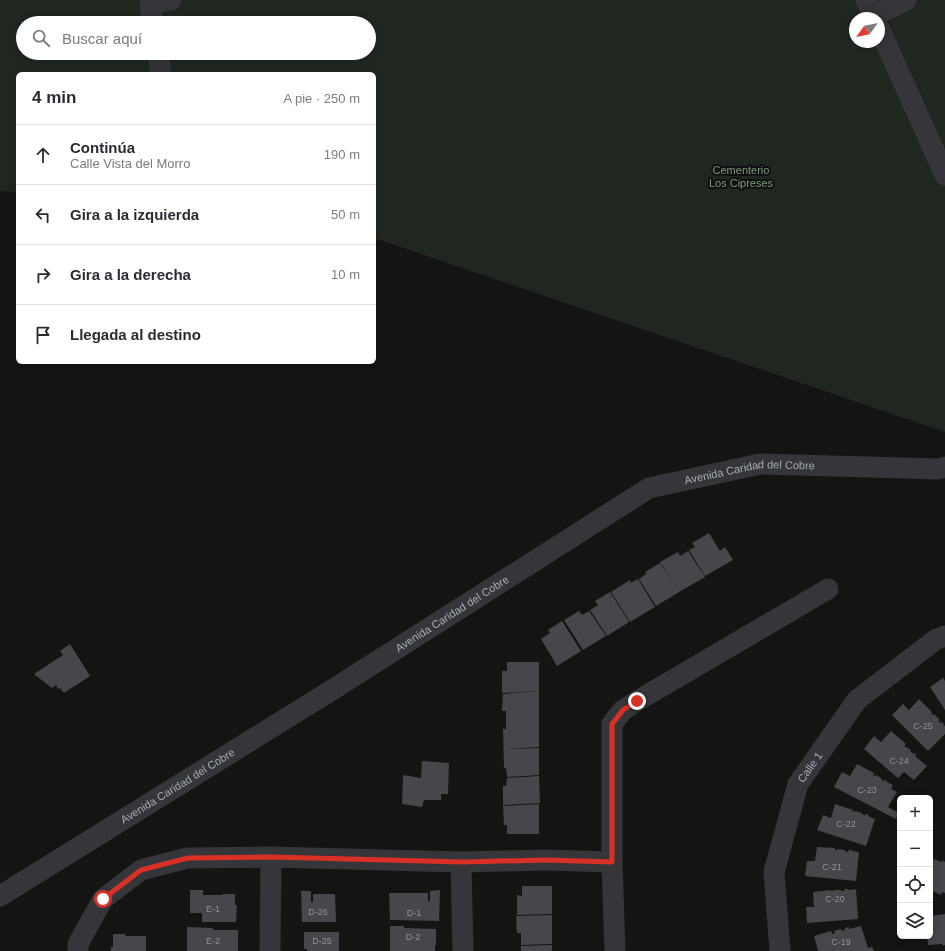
<!DOCTYPE html>
<html lang="es">
<head>
<meta charset="utf-8">
<style>
	:root { --surface:#fff; --page:#f7f7f7; --text:#2b2b33; --muted:#7c7c81; --line:#e1e1e2 }
	body { margin:0; font-family:Arial,sans-serif; background:var(--page); color:var(--text) }
	.controls { position:absolute; right:12px; bottom:12px; display:grid; overflow:hidden; border-radius:6px; box-shadow:0 2px 10px #0003 }
	.controls button { width:36px; height:36px; display:grid; place-items:center; padding:0; border:0; border-bottom:1px solid var(--line); background:var(--surface); color:var(--text); font:20px sans-serif }
	.compass { position:absolute; left:849px; top:12px; width:36px; height:36px; border-radius:50%; background:var(--surface); box-shadow:0 2px 10px #0003; rotate:237deg }
	.stop { position:absolute; width:12px; height:12px; margin:-9px; border:3px solid #d93025; border-radius:50%; background:#fff }
	.stop.end { background:#d93025; border-color:#fff; box-shadow:0 1px 4px #0008 }
	.list { margin:0; padding:0; list-style:none }
	h2 { display:flex; justify-content:space-between; align-items:center; height:52px; margin:0; padding:0 16px; font-size:17px }
	h2 small { font-size:13px; font-weight:400; color:var(--muted) }
	.list li { display:grid; grid-template-columns:26px 1fr auto; gap:12px; align-items:center; box-sizing:border-box; height:60px; padding:0 16px; border-top:1px solid var(--line) }
	.list b { display:block; font-size:15px; white-space:nowrap }
	.list p { margin:0; font-size:13px; white-space:nowrap; color:var(--muted) }
	.list em { font-size:13px; font-style:normal; color:var(--muted) }
	.icon { flex:none; width:22px; height:22px; fill:none; stroke:currentColor; stroke-width:2; stroke-linecap:round; stroke-linejoin:round }
	.map { position:relative; flex:none; width:945px; height:951px; overflow:hidden }
	.search { position:absolute; background:var(--surface); box-shadow:0 2px 10px #0003; left:16px; top:16px; width:360px; height:44px; display:flex; align-items:center; gap:10px; box-sizing:border-box; padding:0 14px; border-radius:22px; color:var(--muted); font-size:15px }
	.panel { position:absolute; background:var(--surface); box-shadow:0 2px 10px #0003; left:16px; top:72px; width:360px; height:292px; border-radius:6px }
	.map>svg:first-child { display:block }
	.green { fill:#202721; fill-rule:evenodd }
	.building { fill:#45474a }
	.lines { fill:none; stroke-linecap:round; stroke-linejoin:round }
	.minor { stroke:#35363a; stroke-width:21 }
	.route { stroke:#d93025; stroke-width:5 }
	.labels { text-anchor:middle; dominant-baseline:central; stroke-width:4; stroke-linejoin:round; paint-order:stroke }
	.number-label { font-size:9px; fill:#8e929a }
	.park-label { font-size:11px; fill:#7f9d7f; stroke:#0f0f10 }
	.street-label { font-size:11px; fill:#a6abb4; stroke:#0f0f10 }
</style>
</head>
<body>
<div class="map">
<svg width="945" height="951" viewBox="0 0 945 951">
	<rect width="100%" height="100%" fill="#141415"/>
	<path class="green" d="M0 0H945V432L374 238V74H18V192L0 191ZM855 18H879V42H855ZM23 23H369V53H23Z"/>
	<path class="building" d="M709 533 720 551 725 547 733 560 705 576 689 550 695 547 692 543Z
		M688 551 705 577 679 592 660 562 678 552 680 556Z
		M660 563 679 592 656 606 639 579 646 574 645 572Z
		M638 579 655 607 630 622 611 592 630 580 631 583Z
		M610 592 629 622 607 636 590 610 598 605 595 601Z
		M579 611 582 615 589 611 606 636 583 650 564 620Z
		M562 621 581 651 557 666 541 639 550 633 548 630Z
		M70 644 90 676 64 693 60 688 58 689 56 685 52 688 34 674 63 655 60 651Z
		M507 662H539V691L502 693V671H507Z
		M943 678 945 681V710L930 687Z
		M539 691V723H528H539V747L505 749 539 748V775L507 777 506 768H504L503 729H506V711H502L503 694Z
		M919 699 932 712 931 714 933 715 934 714 940 720 938 721 941 723 942 722 944 724 943 725 945 726V734L928 751 892 715 903 704 909 710Z
		M891 731 906 744 904 746 911 750 910 751 914 754 915 753 916 755 915 756 927 766 914 780 904 772 898 778 864 749 874 736 881 742Z
		M422 761 449 763 448 794H441V800H424L422 807 402 804 403 775 421 778Z
		M857 764 874 773 873 775 875 776 876 775 881 778V779L884 781 885 780 887 781V782L893 785 891 789 897 792 888 807 899 813 896 819 834 787 842 772 850 776Z
		M539 776 540 803 503 805V786H506L507 778Z
		M539 804V834H507V825H504L503 806Z
		M835 804 853 810 852 811 855 812V811L862 813V814L865 816V814L869 815 868 816 875 819 866 846 817 830 823 815 831 818Z
		M817 847 835 848V850H837L838 849 845 850V851L848 852 849 850H852V851L859 852 856 881 805 876 807 861H815Z
		M931 858 942 862V860L945 862V893L942 892 941 895 930 890V861Z
		M522 886H552V914L517 915V895L522 896Z
		M844 889H848V890L856 889 858 919 807 923 806 907H814L813 892 831 890V891H834V890H841V891H845Z
		M190 890H203V895H222V894H235V905H237L236 922H202V913H190Z
		M440 890 439 921 390 920 389 893H428V901H430V891Z
		M301 891H311V902H313V894H335L336 922H302Z
		M945 914V945H942V944L928 945 927 936H930V916Z
		M552 915V944L521 945V933H517L516 916Z
		M390 926H404V928L436 929V945H435V951H390Z
		M861 926 868 948 872 947 874 951H818L814 936 831 931 832 934 835 933 834 931 841 929 842 931 845 930V928L848 927 849 929Z
		M187 927 213 928V930H238V951H187Z
		M304 932H339V951H307V949H304Z
		M113 934H125L126 936H146V951H111V947H113Z
		M552 945V951H521V946Z"/>
	<g class="lines">
		<g class="minor">
			<path d="M866 0 874 16 906 0"/>
			<path d="M153 23 150 4 171 0"/>
			<path d="M879 28 945 175"/>
			<path d="M158 53 161 74"/>
			<path d="M461 862 463 951"/>
			<path id="s1" d="M0 896 332 690 649 488 760 464 938 469 945 467"/>
			<path d="M78 951V944L103 899 141 870 187 858 271 857 461 862 546 860 612 862"/>
			<path d="M270 951 271 857"/>
			<path d="M615 951 612 862V724L623 710 637 701 828 589"/>
			<path id="s2" d="M780 951 774 872 798 784 857 700 935 640 945 636"/>
		</g>
	</g>
	<g class="lines">
		<path class="route" d="M103 899 141 870 188 858 272 857 462 862 546 860 612 862V724L623 710 637 701"/>
	</g>
	<g class="labels">
		<g class="number-label">
			<text x="923" y="726">C-25</text>
			<text x="899" y="761">C-24</text>
			<text x="867" y="790">C-23</text>
			<text x="846" y="824">C-22</text>
			<text x="832" y="867">C-21</text>
			<text x="835" y="899">C-20</text>
			<text x="213" y="909">E-1</text>
			<text x="318" y="912">D-26</text>
			<text x="414" y="913">D-1</text>
			<text x="413" y="937">D-2</text>
			<text x="213" y="941">E-2</text>
			<text x="322" y="941">D-25</text>
			<text x="841" y="942">C-19</text>
		</g>
		<g class="park-label">
			<text x="741" y="170">Cementerio<tspan x="741" dy="13">Los Cipreses</tspan></text>
		</g>
		<g class="street-label">
			<text stroke="none"><textPath href="#s1" startOffset="869">Avenida Caridad del Cobre</textPath></text>
			<text stroke="none"><textPath href="#s1" startOffset="533">Avenida Caridad del Cobre</textPath></text>
			<text stroke="none"><textPath href="#s2" startOffset="191">Calle 1</textPath></text>
			<text stroke="none"><textPath href="#s1" startOffset="209">Avenida Caridad del Cobre</textPath></text>
		</g>
	</g>
</svg>
<div class="controls">
<button>+</button>
<button>−</button>
<button><svg class="icon" aria-label="locate" viewBox="0 0 24 24"><circle cx="12" cy="12" r="6"/><path d="M12 2v4M12 18v4M2 12h4M18 12h4"/></svg></button>
<button><svg class="icon" aria-label="layers" viewBox="0 0 24 24"><path d="M12 4l9 5-9 5-9-5zM3 14l9 5 9-5"/></svg></button>
</div>
<svg class="compass" viewBox="-18 -18 36 36"><path d="M0-13l5 13h-10z" fill="#e53935"/><path d="M0 13l5-13h-10z" fill="#7c7c81"/></svg>
<div class="stop" style="left:103px;top:899px"></div>
<div class="stop end" style="left:637px;top:701px"></div>
<div class="search"><svg class="icon" aria-label="search" viewBox="0 0 24 24"><circle cx="10" cy="10" r="6"/><path d="M15 15l6 6"/></svg>Buscar aquí</div>
<section class="panel">
<h2>4 min<small>A pie · 250 m</small></h2>
<ul class="list">
<li><svg class="icon" aria-label="ahead" viewBox="0 0 24 24"><path d="M12 20V5M6 11l6-6 6 6"/></svg><div><b>Continúa</b><p>Calle Vista del Morro</p></div><em>190 m</em></li>
<li><svg class="icon" aria-label="left" viewBox="0 0 24 24"><path d="M17 20v-9H6M10 6l-5 5 5 5"/></svg><div><b>Gira a la izquierda</b></div><em>50 m</em></li>
<li><svg class="icon" aria-label="right" viewBox="0 0 24 24"><path d="M7 20v-9h11M14 6l5 5-5 5"/></svg><div><b>Gira a la derecha</b></div><em>10 m</em></li>
<li><svg class="icon" aria-label="arrive" viewBox="0 0 24 24"><path d="M6 21V4h12l-3 4 3 4H6"/></svg><div><b>Llegada al destino</b></div></li>
</ul>
</section>
</div>
</body>
</html>
